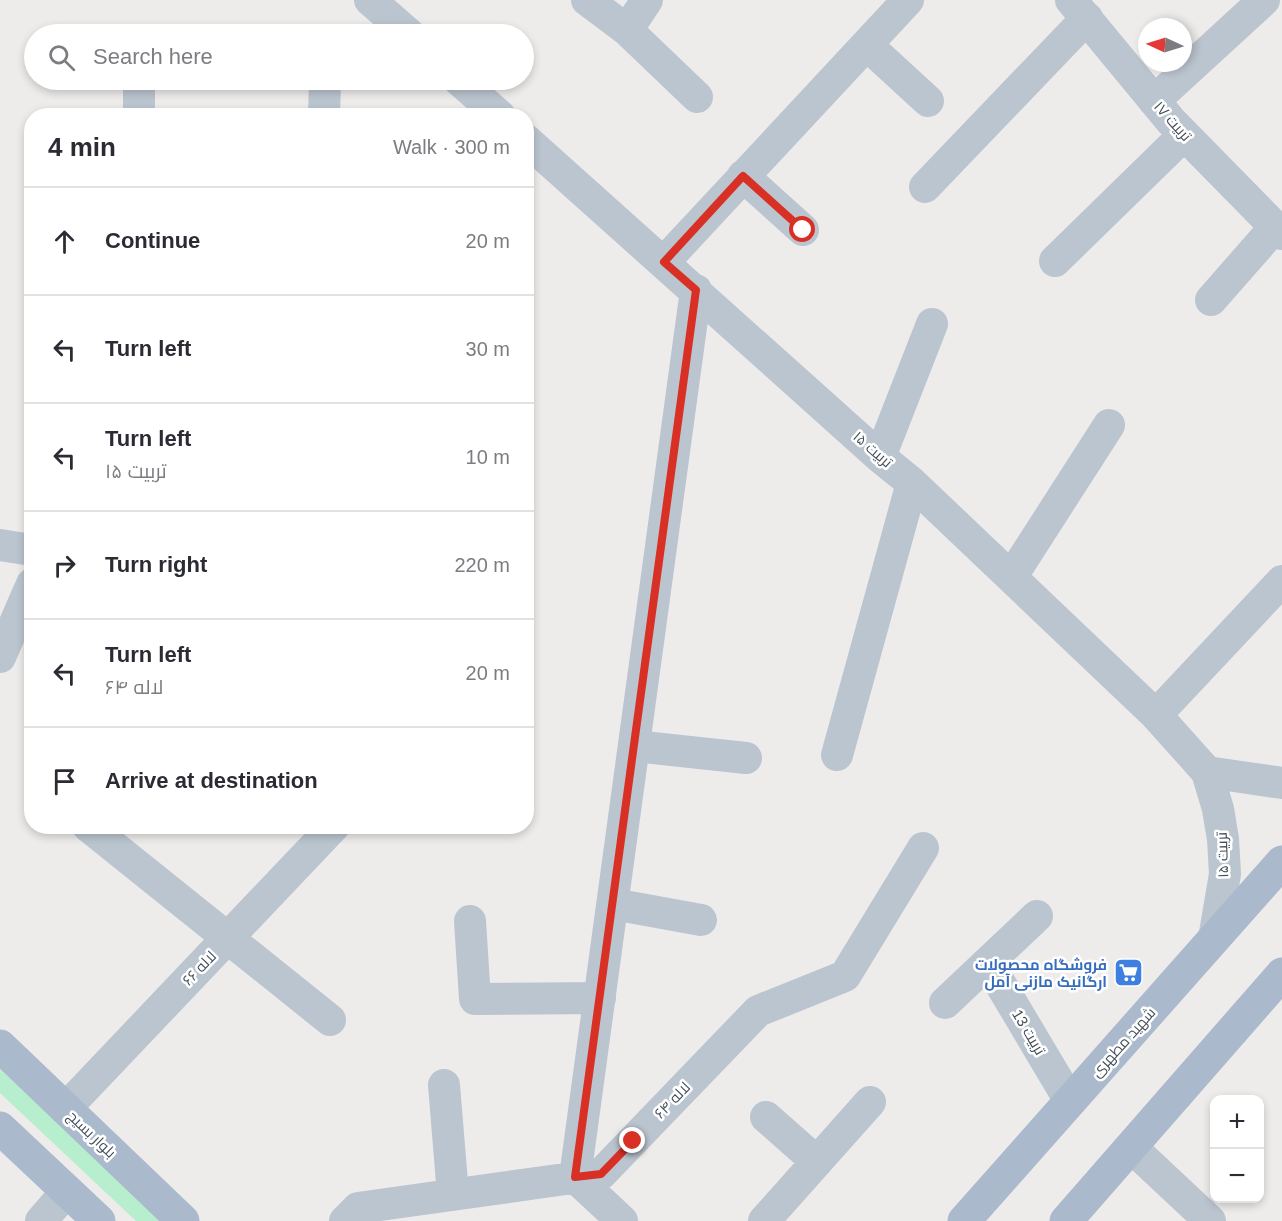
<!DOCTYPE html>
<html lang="en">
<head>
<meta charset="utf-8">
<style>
	:root { --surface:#fff; --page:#f2f2f3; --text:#2b2b33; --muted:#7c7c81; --line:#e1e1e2 }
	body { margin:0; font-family:Arial,Cairo,sans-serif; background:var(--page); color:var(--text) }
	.controls { position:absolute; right:18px; bottom:18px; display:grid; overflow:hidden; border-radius:12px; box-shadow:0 3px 9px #0003 }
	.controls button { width:54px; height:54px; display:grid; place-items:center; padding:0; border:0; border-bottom:2px solid var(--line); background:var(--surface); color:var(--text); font:30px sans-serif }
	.compass { position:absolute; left:1138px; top:18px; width:54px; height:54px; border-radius:50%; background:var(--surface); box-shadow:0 3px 9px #0003; rotate:274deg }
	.stop { position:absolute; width:18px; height:18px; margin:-14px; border:4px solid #d93025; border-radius:50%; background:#fff }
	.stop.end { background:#d93025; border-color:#fff; box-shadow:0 2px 6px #0008 }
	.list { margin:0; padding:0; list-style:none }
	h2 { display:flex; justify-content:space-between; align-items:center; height:78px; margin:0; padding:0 24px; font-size:26px }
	h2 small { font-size:20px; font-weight:400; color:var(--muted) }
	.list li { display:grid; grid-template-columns:39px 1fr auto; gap:18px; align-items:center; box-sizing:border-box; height:108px; padding:0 24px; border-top:2px solid var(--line) }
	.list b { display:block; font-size:22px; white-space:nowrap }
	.list p { margin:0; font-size:20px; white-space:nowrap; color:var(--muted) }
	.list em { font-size:20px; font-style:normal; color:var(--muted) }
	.icon { flex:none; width:33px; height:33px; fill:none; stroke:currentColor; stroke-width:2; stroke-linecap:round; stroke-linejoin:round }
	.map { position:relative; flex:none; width:1282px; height:1221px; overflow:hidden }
	.search { position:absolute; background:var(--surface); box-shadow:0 3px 9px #0003; left:24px; top:24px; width:510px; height:66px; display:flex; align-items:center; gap:15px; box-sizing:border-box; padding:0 21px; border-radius:33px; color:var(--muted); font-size:22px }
	.panel { position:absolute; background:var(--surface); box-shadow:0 3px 9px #0003; left:24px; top:108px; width:510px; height:726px; border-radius:24px }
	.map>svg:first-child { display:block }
	.green { fill:#b7efce }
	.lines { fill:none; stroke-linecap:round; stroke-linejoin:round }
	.minor { stroke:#bbc5cf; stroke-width:32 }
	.major { stroke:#aabacc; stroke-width:33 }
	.route { stroke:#d93025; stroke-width:8 }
	.labels { text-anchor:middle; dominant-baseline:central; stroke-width:5; stroke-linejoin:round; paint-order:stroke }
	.street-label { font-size:15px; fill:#434e59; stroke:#fff }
	.shop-label { font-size:15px; font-weight:bold; fill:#366cbe; stroke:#fff; text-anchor:end }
</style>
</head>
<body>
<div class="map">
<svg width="1282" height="1221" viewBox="0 0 1282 1221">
	<rect width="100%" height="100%" fill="#eeebeb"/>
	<path class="green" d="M0 1069 163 1221H136L0 1093Z"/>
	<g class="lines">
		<path class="minor" d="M370 0 409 34
			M587 0 627 30 697 97
			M1071 0 1171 121 1282 234
			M627 30 647 0
			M867 45 928 101
			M459 80 500 116
			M1154 101 1264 0
			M139 116V80
			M324 116 325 80
			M526 140 880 457 912 483 1156 715 1207 772 1218 809 1223 839 1225 874 1214 939
			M743 176 803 230
			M925 187 1087 18
			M1055 261 1184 135
			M664 262 908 0
			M1211 300 1275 227
			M880 457 932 324
			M0 545 32 550
			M1012 576 1109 425
			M0 657 32 584
			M1156 715 1282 581
			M634 746 746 758
			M837 755 912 483
			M1207 772 1282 783
			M88 826 330 1020
			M613 904 701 920
			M470 921 475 999 600 998
			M988 963 1070 1101
			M945 1003 1037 916
			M444 1085 453 1195
			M65 1109 334 826
			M766 1117 817 1162
			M1131 1147 1210 1221
			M41 1221 67 1191
			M345 1221 358 1208 601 1174 758 1011 845 976 923 848
			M622 1221 575 1177 696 290
			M764 1221 870 1102"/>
		<path class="major" d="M0 1046 183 1221
			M0 1128 99 1221
			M964 1221 1282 862
			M1066 1221 1282 974"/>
	</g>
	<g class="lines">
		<path class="route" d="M633 1141 601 1174 575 1177 696 290 664 262 743 176 803 230"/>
	</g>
	<defs>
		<symbol id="supermarket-square" viewBox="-11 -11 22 22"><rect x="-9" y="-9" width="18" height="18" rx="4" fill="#3f7fe0" stroke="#fff"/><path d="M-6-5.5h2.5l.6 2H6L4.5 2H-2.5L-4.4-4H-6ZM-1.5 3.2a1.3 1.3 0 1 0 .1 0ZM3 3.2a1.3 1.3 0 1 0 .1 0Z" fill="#fff"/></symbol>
	</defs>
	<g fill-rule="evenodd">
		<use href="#supermarket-square" x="1112" y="956" width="33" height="33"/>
	</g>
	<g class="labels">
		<g class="street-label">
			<text transform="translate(1173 121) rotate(48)">تربیت ۱۷</text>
			<text transform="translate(873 449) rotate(41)">تربیت ۱۵</text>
			<text transform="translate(1222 855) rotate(-92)">تربیت ۱۵</text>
			<text transform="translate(199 968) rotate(-46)">لاله ۶۶</text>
			<text transform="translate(1029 1032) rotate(59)">تربیت 13</text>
			<text transform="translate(1123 1042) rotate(-48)">شهید مطهری</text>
			<text transform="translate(672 1100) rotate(-46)">لاله ۶۴</text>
			<text transform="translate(92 1134) rotate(44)">بلوار بسیج</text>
		</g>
		<g class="shop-label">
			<text x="1107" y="964">فروشگاه محصولات<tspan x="1107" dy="17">ارگانیک مازنی آمل</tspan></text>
		</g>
	</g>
</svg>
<div class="controls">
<button>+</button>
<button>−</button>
</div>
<svg class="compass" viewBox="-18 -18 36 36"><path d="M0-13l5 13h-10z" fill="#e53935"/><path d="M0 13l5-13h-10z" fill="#7c7c81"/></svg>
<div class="stop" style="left:803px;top:230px"></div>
<div class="stop end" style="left:633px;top:1141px"></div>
<div class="search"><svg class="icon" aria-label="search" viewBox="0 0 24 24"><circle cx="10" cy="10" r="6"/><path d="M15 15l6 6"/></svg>Search here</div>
<section class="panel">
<h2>4 min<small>Walk · 300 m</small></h2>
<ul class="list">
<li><svg class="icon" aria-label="ahead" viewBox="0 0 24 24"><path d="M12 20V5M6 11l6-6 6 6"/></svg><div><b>Continue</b></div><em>20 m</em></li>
<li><svg class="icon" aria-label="left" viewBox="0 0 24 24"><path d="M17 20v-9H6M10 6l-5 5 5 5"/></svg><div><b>Turn left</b></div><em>30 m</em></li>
<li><svg class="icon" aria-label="left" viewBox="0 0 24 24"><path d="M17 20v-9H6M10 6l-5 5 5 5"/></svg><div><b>Turn left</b><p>تربیت ۱۵</p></div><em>10 m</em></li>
<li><svg class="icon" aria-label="right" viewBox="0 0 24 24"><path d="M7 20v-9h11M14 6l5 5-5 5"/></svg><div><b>Turn right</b></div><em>220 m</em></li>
<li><svg class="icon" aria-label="left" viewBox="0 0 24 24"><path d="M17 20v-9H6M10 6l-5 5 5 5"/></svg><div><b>Turn left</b><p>لاله ۶۴</p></div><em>20 m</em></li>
<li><svg class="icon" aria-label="arrive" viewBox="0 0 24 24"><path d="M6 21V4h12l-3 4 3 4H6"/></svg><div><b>Arrive at destination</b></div></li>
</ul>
</section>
</div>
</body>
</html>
